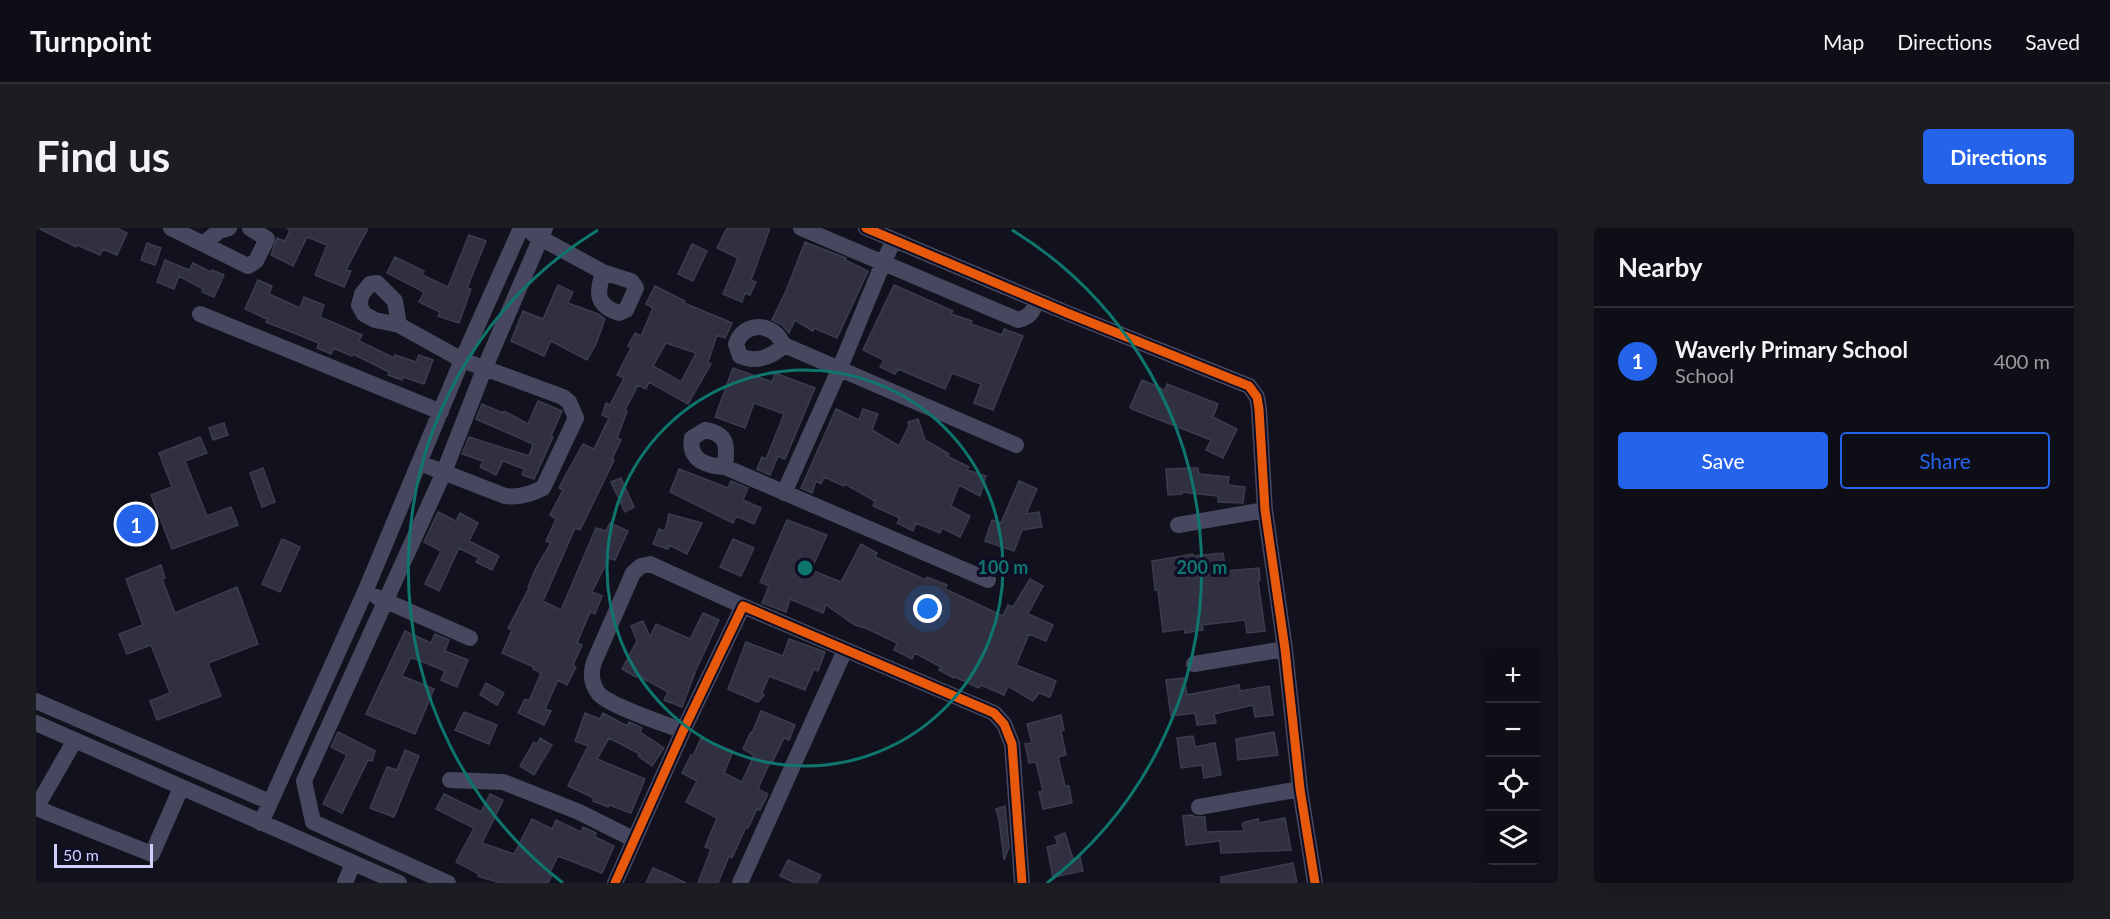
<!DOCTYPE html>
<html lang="en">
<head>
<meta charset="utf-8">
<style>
	:root { --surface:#0e0e16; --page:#1c1c23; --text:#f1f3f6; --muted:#9b9ca1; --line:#2e2e35; --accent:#2563eb }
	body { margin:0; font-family:Lato,sans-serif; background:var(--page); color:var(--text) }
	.controls { position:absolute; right:18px; bottom:18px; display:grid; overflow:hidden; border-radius:6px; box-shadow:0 6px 24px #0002 }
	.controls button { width:54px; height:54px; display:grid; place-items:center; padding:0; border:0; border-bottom:2px solid var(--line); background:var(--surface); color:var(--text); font:30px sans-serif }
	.scale { position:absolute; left:18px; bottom:15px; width:99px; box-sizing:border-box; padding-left:6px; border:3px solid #cfd0ff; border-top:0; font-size:16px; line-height:21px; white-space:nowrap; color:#cfd0ff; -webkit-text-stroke:4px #0e0d23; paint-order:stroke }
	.you { position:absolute; left:892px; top:381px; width:21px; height:21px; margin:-15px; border:4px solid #fff; border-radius:50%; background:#1a73e8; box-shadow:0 0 0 9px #1a73e833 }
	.badge { display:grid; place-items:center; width:39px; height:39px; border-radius:50%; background:var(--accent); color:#fff; font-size:20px; font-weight:700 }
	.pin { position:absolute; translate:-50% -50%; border:3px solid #fff; box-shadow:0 2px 6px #0006 }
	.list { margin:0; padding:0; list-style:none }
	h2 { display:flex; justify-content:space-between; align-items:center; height:78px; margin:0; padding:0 24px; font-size:26px }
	h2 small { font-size:20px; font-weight:400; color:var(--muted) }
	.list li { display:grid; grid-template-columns:39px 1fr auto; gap:18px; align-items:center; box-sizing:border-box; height:108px; padding:0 24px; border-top:2px solid var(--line) }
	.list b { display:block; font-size:22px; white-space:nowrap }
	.list p { margin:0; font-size:20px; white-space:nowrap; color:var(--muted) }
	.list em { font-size:20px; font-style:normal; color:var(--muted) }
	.actions { display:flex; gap:12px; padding:18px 24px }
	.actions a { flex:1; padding:14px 0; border:2px solid var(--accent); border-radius:6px; text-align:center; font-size:21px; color:var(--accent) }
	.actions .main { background:var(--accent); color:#fff }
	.icon { flex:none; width:33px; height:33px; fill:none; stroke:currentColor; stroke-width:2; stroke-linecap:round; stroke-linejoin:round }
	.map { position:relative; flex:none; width:1522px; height:655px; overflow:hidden; border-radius:6px }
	header { display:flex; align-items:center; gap:36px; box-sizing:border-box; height:84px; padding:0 30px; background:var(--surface); border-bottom:2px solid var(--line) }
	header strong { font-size:28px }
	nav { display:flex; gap:33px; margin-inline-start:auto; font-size:21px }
	.intro { display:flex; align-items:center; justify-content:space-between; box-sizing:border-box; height:144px; padding:0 36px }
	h1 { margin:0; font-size:42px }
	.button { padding:15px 27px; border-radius:6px; background:var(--accent); color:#fff; font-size:21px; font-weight:700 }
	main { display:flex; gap:36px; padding:0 36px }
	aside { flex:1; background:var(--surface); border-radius:6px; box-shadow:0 6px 24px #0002 }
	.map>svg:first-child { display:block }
	.building { fill:#303040; stroke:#3c3c51; stroke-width:1.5; fill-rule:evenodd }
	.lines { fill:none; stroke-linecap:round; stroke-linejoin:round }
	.minor { stroke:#47485f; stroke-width:16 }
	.cycleway-casing { stroke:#0e0d23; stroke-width:13 }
	.cycleway { stroke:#e8590c; stroke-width:9 }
	.ring { fill:none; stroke:#0f766e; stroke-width:3 }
	.centre { fill:#0f766e; stroke:#0e0d23; stroke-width:3 }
	.ring-label { font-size:18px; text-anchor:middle; font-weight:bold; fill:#0f766e; stroke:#0e0d23; stroke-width:6; stroke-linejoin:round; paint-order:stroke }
</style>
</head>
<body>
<header>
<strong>Turnpoint</strong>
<nav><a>Map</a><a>Directions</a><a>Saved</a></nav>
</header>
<div class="intro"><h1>Find us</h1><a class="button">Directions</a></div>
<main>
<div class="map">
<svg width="1522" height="655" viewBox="0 0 1522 655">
	<rect width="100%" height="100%" fill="#12121e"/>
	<path class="building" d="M2 0H81L91 5 81 27 67 21 64 27 41 17 40 19Z
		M251 0H332L310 42 315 43 308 59 279 47 291 17 271 9 257 38 235 27 241 10 249 13 254 2Z
		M691 0H734L715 52 720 54 714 67 709 65 706 74 687 66 702 30 681 20Z
		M433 7 450 13 431 60 435 61 423 95 402 88 404 84 383 74 388 64 351 45 359 29 388 43 386 47 412 59Z
		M769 14 810 30 809 32 832 43 801 110 778 100 777 103 759 92 753 105 746 97 736 92 750 63Z
		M111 15 125 20 119 37 105 32Z
		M656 16 671 23 657 53 642 46Z
		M129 32 153 42 157 35 175 44 176 42 188 47 178 69 166 64 167 61 143 48 138 61 121 54Z
		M222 52 236 58 233 66 264 80 268 69 288 77 284 89 326 107 323 113 358 130 359 127 380 134 383 127 397 132 388 156 367 149 366 152 352 147 353 144 317 126 316 128 297 120 295 126 281 120 283 115 230 94 231 91 209 81Z
		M522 57 537 64 532 75 562 86 569 91 560 116 551 132 515 113 508 128 475 113 487 83 507 91Z
		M858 57 917 83 915 86 936 93 935 96 966 107 968 101 987 108 957 182 938 175 945 156 916 145 909 161 862 141 859 146 844 139 848 132 827 122Z
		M619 58 649 73 648 75 696 95 689 110 681 107 672 134 675 136 652 176 613 154 610 161 602 157 589 182 591 183 581 210 585 212 576 231 578 232 544 302 539 300 507 373 525 382 560 300 570 303 574 295 592 303 579 332 573 330 556 364 566 368 559 386 554 384 541 415 546 417 537 437 540 439 531 457 522 452 509 481 515 483 508 497 482 485 489 471 493 473 505 445 497 441 498 439 466 425 476 402 472 400 493 360 492 359 500 340 515 315 510 313 520 291 514 287 527 262 523 260 527 252 547 216 558 221 573 190 566 187 570 175 574 177 588 150 581 147 595 120 592 118 599 105 605 108 617 80 610 76ZM630 115 660 125 645 154 617 138Z
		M697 140 736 154 739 145 779 160 749 231 742 228 734 247 721 241 726 229 730 231 748 186 718 175 709 200 679 189Z
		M1106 152 1129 162 1131 156 1182 176 1177 189 1201 201 1187 230 1170 222 1175 212 1096 181 1094 179Z
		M502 173 526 183 515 208 517 209 498 251 486 247 488 241 467 233 460 247 444 239 447 233 426 226 433 209 493 228 497 216 440 191 446 176 467 185 468 183 492 196Z
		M800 181 823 192 827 181 842 186 836 202 863 218 873 198 872 194 882 191 889 212 913 226 911 228 933 239 931 242 950 248 944 268 923 257 915 278 934 288 924 309 906 300 904 305 880 295 877 303 861 295 864 290 837 278 839 273 809 256 808 258 788 249 785 256 780 253 776 265 765 260Z
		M188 195 192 207 177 212 173 200Z
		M164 209 171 225 149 233 171 288 195 279 202 297 136 321 115 267 136 259 123 225Z
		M227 240 239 274 226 279 214 245Z
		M1162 240 1163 246 1193 249 1192 257 1209 259 1207 275 1182 274V268L1146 264V266L1132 267 1130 241Z
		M643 241 692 260 695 253 712 260 707 272 725 280 718 296 700 288 697 295 634 264Z
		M585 250 598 279 589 284 575 254Z
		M983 253 1001 261 990 286 1003 284 1006 299 986 302 978 323 949 313 956 292 965 295Z
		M402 284 420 293 424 285 442 295 433 313 463 328 456 342 440 334 443 330 423 320 403 363 389 356 405 323 388 314Z
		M633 286 666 295 651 326 633 317 632 321 617 316 623 301 629 303Z
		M751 292 791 307 775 342 805 354 825 316 841 325 839 329 890 352 891 349 911 357 909 361 967 388 972 377 977 379 994 351 1007 358 992 386 1017 397 1010 413 993 406 980 437 1020 453 1014 469 1003 465 997 473 972 458 968 467 945 457 943 460 919 449 918 450 903 442 905 439 879 425 876 431 858 422 861 415 832 401 819 397 790 377 787 385 754 371 750 384 726 375 733 358 724 354Z
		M246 311 264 319 244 364 226 356Z
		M697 311 718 320 705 348 684 339Z
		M1187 325 1190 343 1223 340 1224 352H1222L1229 403 1211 405 1209 392 1166 397 1167 402 1149 405V401L1127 404 1122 362H1119L1116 333 1157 326 1158 328Z
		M125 337 129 350 126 351 139 385 201 359 222 416 172 435 185 468 121 492 114 473 134 465 115 417 91 426 83 406 107 397 90 351Z
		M667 385 683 392 660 442 646 479 628 472 632 464 601 447 600 449 586 441 601 413 595 398 607 393 614 409 620 396 654 411Z
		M369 403 395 415 399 406 413 412 409 423 432 432 421 459 405 452 409 443 375 429 366 448 398 461 379 506 330 486Z
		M753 411 789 424 782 443 778 441 769 462 733 448 726 465 728 467 722 474 692 461 710 414 747 428Z
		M1148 450 1151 467 1203 457 1204 463 1233 458 1237 487 1219 489 1217 477 1178 486 1180 495 1161 497 1159 485 1135 488 1130 452Z
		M450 455 468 465 461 477 444 467Z
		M725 483 759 497 753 512 748 510 736 535 734 534 722 561 732 566 724 582 721 581 712 600 710 599 696 630 693 628 682 655H662L675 621 669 619 681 590 650 574 661 553 646 545 655 527 657 528 665 510 697 523 688 545 706 554 718 527 707 521 715 504 716 505Z
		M428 484 461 497 453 516 419 502Z
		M549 485 564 491 567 485 591 498 593 494 600 497 606 500 604 504 628 520 616 538 602 528 604 526 573 510 561 531 609 551 595 585 573 577 572 579 557 573 558 570 532 558 552 518 539 513Z
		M1025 487 1028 502 1025 503 1030 527 1022 529 1029 558H1033L1036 575 1007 581 1003 564 1007 563 1000 534 993 535 989 516 996 515 991 496Z
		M302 504 339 523 336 533 332 532 306 585 287 576 311 527 295 519Z
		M1238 504 1242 527 1202 532 1200 511Z
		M1157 508 1159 519 1179 515 1185 547 1168 550 1166 537 1145 540 1141 510Z
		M504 510 516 517 498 547 484 538 498 514 501 516Z
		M369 522 383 528 358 589 334 580 351 539 361 542Z
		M408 566 445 584 454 566 467 572 446 615 478 626 496 591 516 601 520 592 545 604 547 599 560 605 559 609 578 618 566 645 522 628 513 646 516 647 512 655H464L442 648 443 646 420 634 438 600 400 581Z
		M969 578 973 619 968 632 963 592 960 581Z
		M1156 587 1160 589H1169L1170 604 1208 603 1206 596 1209 594 1222 591 1223 595 1249 590 1255 622 1185 625 1184 613 1150 617 1147 588Z
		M1029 605 1037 631 1044 629 1047 643 1017 649 1011 619 1022 616 1019 609Z
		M752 632 785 647 781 655H759L744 648Z
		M1257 635 1261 655H1185V649Z
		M617 640 629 645 650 655H610Z"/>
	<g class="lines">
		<path class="minor" d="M135 0 212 38 220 33 231 11 214 0
			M765 0 982 92C994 89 997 84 1001 72
			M830 0 1031 85 1213 158 1221 169 1223 181 1229 282 1249 421 1264 561 1279 655
			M497 6 567 44 595 53 600 60 590 82 583 85C559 77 561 65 567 44
			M167 16 183 3 193 0
			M164 86 405 184
			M363 97 359 73 341 55 334 56 326 66 323 77 328 86 339 92 363 97 426 132 527 169 533 174 540 190 507 260C495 266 483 270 469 268L384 235
			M748 117C736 129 720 135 704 128L700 116C706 99 724 94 739 105 743 108 745 113 748 117L980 217
			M689 239C691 219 693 206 669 202L656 210C652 232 670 238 689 239L952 352
			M748 265 803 142 847 35 858 12
			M1142 297 1229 282
			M341 369 434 410
			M1158 436 1249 421
			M0 473 234 574
			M0 495 363 655
			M647 503C629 496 574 478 563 466 555 456 554 446 558 434L597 345 605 338 614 336 707 378
			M39 512 0 580 116 626 145 560
			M414 552 467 554 543 584 597 611
			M1163 579 1264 561
			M225 595 329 364 426 132 485 0
			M309 655 317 635
			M412 655 277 594 268 553 408 244 449 139 509 0
			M579 655 647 503 707 378 958 485 968 496 976 516 986 655
			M704 655 809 422"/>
		<defs>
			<path id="cycleway" d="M830 0 1031 85 1213 158 1221 169 1223 181 1229 282 1249 421 1264 561 1279 655
				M579 655 647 503 707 378 958 485 968 496 976 516 986 655"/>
		</defs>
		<use href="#cycleway" class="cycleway-casing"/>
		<use href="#cycleway" class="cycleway"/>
	</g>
	<g class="ring">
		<circle cx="769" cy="340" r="198"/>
		<path d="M527 655A397 397 0 0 1 562 2M976 2A397 397 0 0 1 1011 655"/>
	</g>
	<circle cx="769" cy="340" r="9" class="centre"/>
	<g class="ring-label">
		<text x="967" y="346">100 m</text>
		<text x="1166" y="346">200 m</text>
	</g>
</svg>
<div class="controls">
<button>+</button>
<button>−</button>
<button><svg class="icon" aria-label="locate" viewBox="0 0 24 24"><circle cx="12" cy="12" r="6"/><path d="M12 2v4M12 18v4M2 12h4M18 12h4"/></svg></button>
<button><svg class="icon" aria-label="layers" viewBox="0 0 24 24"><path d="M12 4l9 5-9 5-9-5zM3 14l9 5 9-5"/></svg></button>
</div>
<div class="scale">50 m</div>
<div class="you"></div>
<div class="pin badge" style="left:100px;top:296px">1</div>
</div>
<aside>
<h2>Nearby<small></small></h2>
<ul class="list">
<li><span class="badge">1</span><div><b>Waverly Primary School</b><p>School</p></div><em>400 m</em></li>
</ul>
<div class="actions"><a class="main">Save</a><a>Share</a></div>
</aside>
</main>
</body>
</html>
